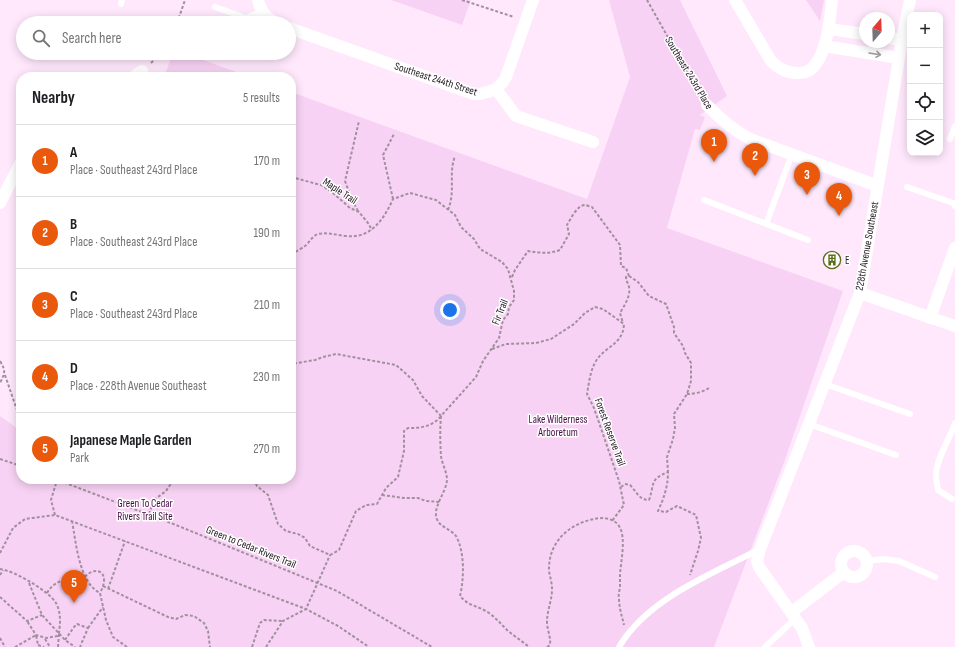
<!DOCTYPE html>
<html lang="en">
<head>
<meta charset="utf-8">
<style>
	:root { --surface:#fff; --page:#f2f2f2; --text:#202124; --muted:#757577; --line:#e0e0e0; --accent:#ea580c }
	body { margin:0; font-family:"Sofia Sans Condensed",sans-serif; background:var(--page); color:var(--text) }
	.controls { position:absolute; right:12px; top:12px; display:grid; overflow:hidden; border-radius:8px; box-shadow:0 2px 10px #0003 }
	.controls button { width:36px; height:36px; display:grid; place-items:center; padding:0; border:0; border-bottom:1px solid var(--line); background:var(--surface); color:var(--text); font:20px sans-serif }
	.compass { position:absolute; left:859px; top:12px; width:36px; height:36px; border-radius:50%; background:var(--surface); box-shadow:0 2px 10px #0003; rotate:19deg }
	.you { position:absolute; left:450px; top:310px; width:14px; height:14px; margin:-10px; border:3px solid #fff; border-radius:50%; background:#1a73e8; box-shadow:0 0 0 6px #1a73e833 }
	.badge { display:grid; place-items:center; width:26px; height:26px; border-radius:50%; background:var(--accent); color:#fff; font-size:13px; font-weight:700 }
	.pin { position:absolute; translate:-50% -33px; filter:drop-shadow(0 1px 2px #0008) }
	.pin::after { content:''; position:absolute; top:21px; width:14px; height:12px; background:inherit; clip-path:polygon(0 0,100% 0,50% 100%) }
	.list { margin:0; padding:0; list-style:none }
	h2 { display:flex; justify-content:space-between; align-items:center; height:52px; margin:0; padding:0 16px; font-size:17px }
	h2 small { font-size:13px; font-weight:400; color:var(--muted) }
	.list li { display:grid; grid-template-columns:26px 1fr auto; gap:12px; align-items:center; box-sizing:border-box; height:72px; padding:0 16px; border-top:1px solid var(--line) }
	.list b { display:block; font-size:15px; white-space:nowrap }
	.list p { margin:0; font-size:13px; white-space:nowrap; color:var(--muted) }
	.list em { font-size:13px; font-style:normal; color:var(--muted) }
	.icon { flex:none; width:22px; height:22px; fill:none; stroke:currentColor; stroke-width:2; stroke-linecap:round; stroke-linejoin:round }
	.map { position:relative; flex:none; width:955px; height:647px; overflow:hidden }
	.search { position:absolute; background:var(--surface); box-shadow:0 2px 10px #0003; left:16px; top:16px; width:280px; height:44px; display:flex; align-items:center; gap:10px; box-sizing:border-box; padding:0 14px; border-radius:22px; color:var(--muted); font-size:15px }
	.panel { position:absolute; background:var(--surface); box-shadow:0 2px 10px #0003; left:16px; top:72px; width:280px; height:412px; border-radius:16px }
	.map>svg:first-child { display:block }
	.green { fill:#f8d2f4 }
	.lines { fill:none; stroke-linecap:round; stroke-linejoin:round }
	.path { stroke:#a0909e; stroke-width:2; stroke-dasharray:3 2; stroke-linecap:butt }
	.lane { stroke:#fff; stroke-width:6 }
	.street { stroke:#fff; stroke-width:12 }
	.oneway { stroke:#9f9b9e }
	.labels { text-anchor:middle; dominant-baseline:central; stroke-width:3; stroke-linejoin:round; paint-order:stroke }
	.street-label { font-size:11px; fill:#292128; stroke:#fff }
	.poi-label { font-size:11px; fill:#292128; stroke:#fff; text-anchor:start }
	.park-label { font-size:11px; fill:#480b46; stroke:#fff }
</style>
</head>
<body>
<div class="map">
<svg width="955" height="647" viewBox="0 0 955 647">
	<rect width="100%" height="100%" fill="#ffe8fc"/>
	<path class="green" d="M391 0H471L462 25Z
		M609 0H680L727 96 700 115 705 117 700 130 695 129 667 228 843 291 786 457 714 647H0V416L21 431V479H291V92L587 199 630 77Z
		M806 0H824L820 21Z
		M173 53H184L250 77H164Z"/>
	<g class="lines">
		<path class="path" d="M462 0 514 17
			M647 0 701 96
			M177 23 185 0
			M151 63 161 53
			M291 177 321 185 333 193 350 208 359 212 368 223 372 230
			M393 199 383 155 394 134
			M448 210C456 190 448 175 455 156
			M358 211 352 200 345 181 359 121
			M291 254C295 252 301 249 305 246 310 242 312 236 318 234 328 232 336 235 346 236 371 239 384 219 393 199L410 193 436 200 455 215 461 227 474 239 480 249 502 262 508 269 514 291V300L509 307 508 314 503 320 499 338 483 361 476 377 441 416 422 396 413 380 396 365 336 354 323 357 315 360 291 364
			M629 276 638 282 649 296 666 304 674 327V333L683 346 685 353 691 363V381L687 394 674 414 675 428 673 439 667 457 668 472
			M512 277 515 270 528 251C540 253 549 254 560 250L569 234 567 225C570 220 577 205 585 205 587 205 590 207 592 207L620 245 621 266 626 268 629 276 626 277C626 281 628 283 629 287 631 296 624 306 620 313L623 323
			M492 349 506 344 536 343 551 339 574 324 585 313 595 307 603 309 624 324C623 345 605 346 596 361 590 371 589 383 587 394L594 408 619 481 624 505 612 521
			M0 361C6 371 5 373 0 383
			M5 375 21 422
			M687 394C694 394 703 392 709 388
			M441 416C440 429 440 443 441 456 442 464 447 472 447 480 446 492 435 504 436 515 437 527 450 528 456 536 465 552 464 579 460 596 468 606 479 606 489 613 496 618 501 624 507 630 514 636 522 641 529 647
			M0 459 21 466
			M55 479 176 525 337 591 432 647
			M254 479 257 486 268 495 278 524 286 531 298 534 305 538 310 546 330 555
			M621 487 625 484 630 485C636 491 639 500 649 500 655 483 649 480 668 472 668 486 664 498 658 511L666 512 677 506 696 515 701 538 698 551 690 575
			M382 495 404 498H418L426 501 440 502
			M149 514 154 500 166 491 174 479
			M55 515 51 500 57 480
			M72 521C76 542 79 583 100 593L106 620 113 637 127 647
			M0 553 13 528 25 519 55 515 306 609 338 626 369 647
			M330 555 339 550 356 511 366 505 377 504 386 488 398 477 404 451V431L408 428C421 428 432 427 441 416
			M0 569C13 570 49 591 56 603 60 611 60 616 60 625 59 629 60 633 57 636L46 638 36 635 27 621
			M0 575 3 570
			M85 577C91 569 104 568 104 580 104 585 102 589 100 593
			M29 583 42 615 65 640 75 647
			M103 586 168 617 176 619 185 615 194 616 204 623 208 631 210 647
			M108 589 125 541
			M47 593C56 578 70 578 86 581
			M0 597 27 621 42 615
			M88 628 103 607
			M0 638 5 647
			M45 639 50 647
			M65 640 74 627 77 624 88 628 80 647
			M38 645 44 647
			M15 647 36 635 38 645
			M58 647 59 634
			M252 647 260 623 264 620 282 621
			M266 647 283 621 306 609 330 555
			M547 647 550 645C551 636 547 630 547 622 547 610 552 601 552 589 552 583 550 577 549 571 548 543 568 524 594 519 602 517 614 518 619 526 627 538 620 564 620 577 620 580 620 583 620 586 620 590 618 594 619 598 619 608 622 616 624 625"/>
		<path class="lane" d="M121 4 122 0
			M215 7 246 18 262 11
			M950 139 955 126
			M907 187 953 203 955 206
			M704 200 808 240
			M766 224 792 154
			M825 384 910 414
			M809 424 896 455
			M952 499 938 490C937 485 936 479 936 474 937 457 950 439 955 423
			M867 561 883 559 899 561 935 577
			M619 647C648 598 712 574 760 549
			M765 647 796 618"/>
		<path class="street" d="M258 0C260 11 266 18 276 23
			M735 0 771 61C778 68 785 73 796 73 801 73 806 73 810 70 827 57 830 19 832 0
			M289 28 474 94H480L491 91 496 89 503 82 506 77 533 0
			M829 29 865 34
			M889 38 902 40
			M824 46 899 58
			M133 77 142 71
			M496 89 516 116 593 142
			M707 105C720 119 733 130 750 139L878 186
			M0 203 21 162
			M860 293 955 326
			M930 318 955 248
			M841 564a13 13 0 1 1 26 0a13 13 0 1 1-26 0Z
			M792 612 844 572
			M809 647 802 628 759 567 757 561 760 549 860 293 902 40 910 0"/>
	</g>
	<defs><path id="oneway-shaft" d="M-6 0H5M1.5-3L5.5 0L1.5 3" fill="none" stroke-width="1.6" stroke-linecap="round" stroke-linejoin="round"/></defs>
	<use class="oneway" href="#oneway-shaft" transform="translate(875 54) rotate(9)"/>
	<defs>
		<symbol id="building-ring" viewBox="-11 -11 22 22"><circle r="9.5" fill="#fff" stroke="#5d6d19" stroke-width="1.5"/><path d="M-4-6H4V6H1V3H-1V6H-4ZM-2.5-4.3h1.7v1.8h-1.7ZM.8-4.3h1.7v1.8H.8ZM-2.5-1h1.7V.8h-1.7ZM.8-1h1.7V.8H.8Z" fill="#5d6d19"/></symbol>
	</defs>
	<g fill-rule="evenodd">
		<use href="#building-ring" x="822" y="250" width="20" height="20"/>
	</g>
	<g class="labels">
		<g class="street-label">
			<text transform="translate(689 73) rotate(59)">Southeast 243rd Place</text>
			<text transform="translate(436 79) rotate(18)">Southeast 244th Street</text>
			<text transform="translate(340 191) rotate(33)">Maple Trail</text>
			<text transform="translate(867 246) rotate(-80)">228th Avenue Southeast</text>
			<text transform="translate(500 312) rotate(-68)">Fir Trail</text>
			<text transform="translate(610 432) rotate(70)">Forest Reserve Trail</text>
			<text transform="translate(251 547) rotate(22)">Green to Cedar Rivers Trail</text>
		</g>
		<g class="poi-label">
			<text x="845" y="260">E</text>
		</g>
		<g class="park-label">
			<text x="558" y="419">Lake Wilderness<tspan x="558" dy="13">Arboretum</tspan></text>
			<text x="145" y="503">Green To Cedar<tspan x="145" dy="13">Rivers Trail Site</tspan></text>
		</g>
	</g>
</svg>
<div class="controls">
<button>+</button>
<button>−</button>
<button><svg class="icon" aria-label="locate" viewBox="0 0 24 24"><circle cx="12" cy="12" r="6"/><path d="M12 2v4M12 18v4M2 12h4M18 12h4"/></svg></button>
<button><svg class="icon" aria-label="layers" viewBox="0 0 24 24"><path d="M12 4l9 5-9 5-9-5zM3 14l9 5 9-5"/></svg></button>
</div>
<svg class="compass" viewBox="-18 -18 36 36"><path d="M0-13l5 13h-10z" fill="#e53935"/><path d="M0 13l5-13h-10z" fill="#757577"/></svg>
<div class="you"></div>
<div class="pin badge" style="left:714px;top:162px">1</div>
<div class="pin badge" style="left:755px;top:176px">2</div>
<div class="pin badge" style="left:807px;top:195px">3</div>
<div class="pin badge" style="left:839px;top:216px">4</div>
<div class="pin badge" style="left:74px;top:603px">5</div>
<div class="search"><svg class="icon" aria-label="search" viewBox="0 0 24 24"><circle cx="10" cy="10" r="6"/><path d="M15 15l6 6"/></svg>Search here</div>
<section class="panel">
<h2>Nearby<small>5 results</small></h2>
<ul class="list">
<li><span class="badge">1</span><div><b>A</b><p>Place · Southeast 243rd Place</p></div><em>170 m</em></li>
<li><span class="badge">2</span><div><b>B</b><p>Place · Southeast 243rd Place</p></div><em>190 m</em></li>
<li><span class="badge">3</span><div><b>C</b><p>Place · Southeast 243rd Place</p></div><em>210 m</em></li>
<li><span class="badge">4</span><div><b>D</b><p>Place · 228th Avenue Southeast</p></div><em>230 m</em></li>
<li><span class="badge">5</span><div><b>Japanese Maple Garden</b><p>Park</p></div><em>270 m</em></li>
</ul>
</section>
</div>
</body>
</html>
